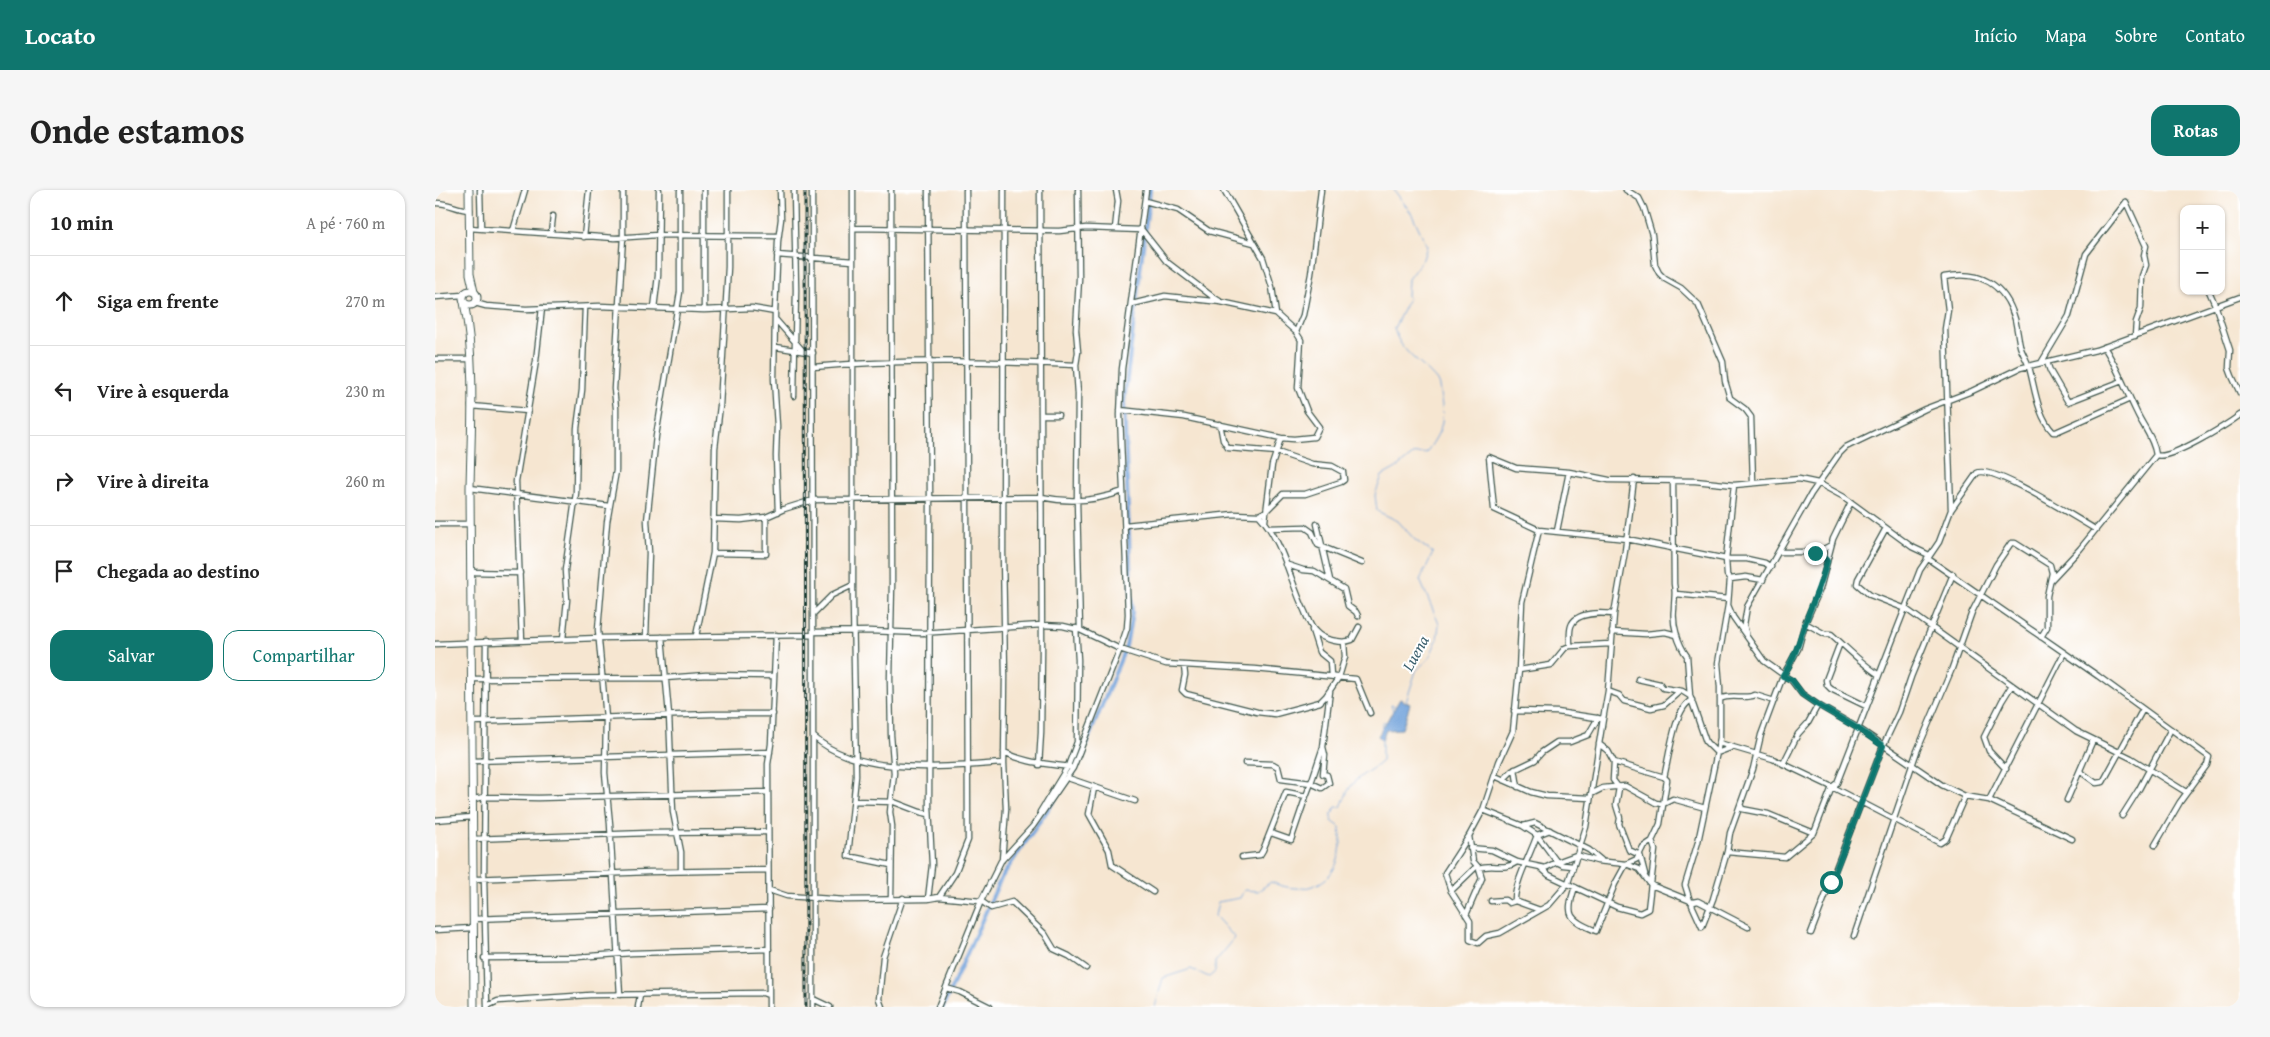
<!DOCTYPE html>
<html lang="pt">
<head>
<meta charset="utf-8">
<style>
	:root { --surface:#fff; --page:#f6f6f6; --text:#222; --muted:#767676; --line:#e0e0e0; --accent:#0f766e }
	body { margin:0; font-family:"Gentium Book Plus",serif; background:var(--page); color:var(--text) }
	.controls { position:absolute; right:15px; top:15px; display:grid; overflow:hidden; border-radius:10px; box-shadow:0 1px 4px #0004 }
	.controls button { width:45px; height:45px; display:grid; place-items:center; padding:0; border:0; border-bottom:1px solid var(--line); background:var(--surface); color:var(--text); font:25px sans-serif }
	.stop { position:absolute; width:15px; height:15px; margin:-11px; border:4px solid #0f766e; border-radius:50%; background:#fff }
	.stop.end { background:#0f766e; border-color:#fff; box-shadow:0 1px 5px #0008 }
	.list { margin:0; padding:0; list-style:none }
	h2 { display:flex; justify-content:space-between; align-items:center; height:65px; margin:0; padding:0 20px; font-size:21px }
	h2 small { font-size:16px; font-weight:400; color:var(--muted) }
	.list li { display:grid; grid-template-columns:32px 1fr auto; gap:15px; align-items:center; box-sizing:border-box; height:90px; padding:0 20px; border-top:1px solid var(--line) }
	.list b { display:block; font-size:19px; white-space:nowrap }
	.list em { font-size:16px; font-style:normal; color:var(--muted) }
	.actions { display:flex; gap:10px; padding:15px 20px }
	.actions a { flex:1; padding:11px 0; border:1px solid var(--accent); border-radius:15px; text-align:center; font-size:18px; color:var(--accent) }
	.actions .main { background:var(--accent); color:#fff }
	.icon { flex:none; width:28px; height:28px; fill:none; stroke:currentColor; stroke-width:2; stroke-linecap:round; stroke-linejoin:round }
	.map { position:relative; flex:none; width:1805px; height:817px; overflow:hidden; border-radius:15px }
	header { display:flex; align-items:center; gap:30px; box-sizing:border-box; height:70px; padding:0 25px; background:var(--accent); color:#fff }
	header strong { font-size:24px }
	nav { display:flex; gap:28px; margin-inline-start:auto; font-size:18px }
	.intro { display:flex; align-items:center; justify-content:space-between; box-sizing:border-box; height:120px; padding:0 30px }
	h1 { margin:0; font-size:35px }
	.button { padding:12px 22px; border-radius:15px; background:var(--accent); color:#fff; font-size:18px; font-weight:700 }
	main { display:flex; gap:30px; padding:0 30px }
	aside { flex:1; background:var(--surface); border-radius:15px; box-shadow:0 1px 4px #0004 }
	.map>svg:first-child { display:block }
	.water { fill:#6fa1da; stroke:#476f87 }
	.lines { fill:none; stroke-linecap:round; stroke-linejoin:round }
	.stream { stroke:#6fa1da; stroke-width:1 }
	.canal { stroke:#6fa1da; stroke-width:4 }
	.minor-casing { stroke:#3f564c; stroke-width:7 }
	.primary-casing { stroke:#3f564c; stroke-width:9 }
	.minor { stroke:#fff; stroke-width:4.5 }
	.primary { stroke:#fff; stroke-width:7 }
	.rail-casing { stroke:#1f3d34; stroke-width:3 }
	.rail { stroke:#fff; stroke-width:1; stroke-dasharray:4; stroke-linecap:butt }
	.route { stroke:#0f766e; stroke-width:6 }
	.labels { text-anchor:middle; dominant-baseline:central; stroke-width:4; stroke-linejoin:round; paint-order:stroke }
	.water-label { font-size:16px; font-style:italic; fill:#3b606e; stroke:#fff }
</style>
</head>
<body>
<header>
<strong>Locato</strong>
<nav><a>Início</a><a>Mapa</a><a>Sobre</a><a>Contato</a></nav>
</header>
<div class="intro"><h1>Onde estamos</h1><a class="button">Rotas</a></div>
<main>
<aside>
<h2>10 min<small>A pé · 760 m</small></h2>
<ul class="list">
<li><svg class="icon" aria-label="ahead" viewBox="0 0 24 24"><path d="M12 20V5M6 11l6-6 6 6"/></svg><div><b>Siga em frente</b></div><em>270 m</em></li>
<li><svg class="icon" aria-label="left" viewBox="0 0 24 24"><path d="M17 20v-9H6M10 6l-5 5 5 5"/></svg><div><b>Vire à esquerda</b></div><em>230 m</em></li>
<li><svg class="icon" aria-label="right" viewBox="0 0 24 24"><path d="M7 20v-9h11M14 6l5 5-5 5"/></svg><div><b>Vire à direita</b></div><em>260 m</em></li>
<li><svg class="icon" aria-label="arrive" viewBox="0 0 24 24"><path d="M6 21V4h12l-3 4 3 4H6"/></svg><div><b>Chegada ao destino</b></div></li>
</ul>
<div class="actions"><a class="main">Salvar</a><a>Compartilhar</a></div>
</aside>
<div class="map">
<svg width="1805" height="817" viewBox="0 0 1805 817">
	<rect width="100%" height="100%" fill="#fff"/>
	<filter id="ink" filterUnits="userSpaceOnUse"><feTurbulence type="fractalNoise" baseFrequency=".02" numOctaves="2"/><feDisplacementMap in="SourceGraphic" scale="10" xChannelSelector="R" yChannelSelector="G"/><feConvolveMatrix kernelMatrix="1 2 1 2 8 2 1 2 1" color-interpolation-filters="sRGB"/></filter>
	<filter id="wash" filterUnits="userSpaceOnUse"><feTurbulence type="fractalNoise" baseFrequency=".0096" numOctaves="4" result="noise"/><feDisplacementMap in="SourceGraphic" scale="20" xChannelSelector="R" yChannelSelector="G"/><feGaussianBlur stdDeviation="1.12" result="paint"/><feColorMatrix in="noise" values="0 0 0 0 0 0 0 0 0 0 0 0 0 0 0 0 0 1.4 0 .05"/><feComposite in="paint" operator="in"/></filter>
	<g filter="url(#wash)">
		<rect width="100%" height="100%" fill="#f6e6d1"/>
		<path class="water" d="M965 509 975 514 967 539 951 540 947 550 943 546Z"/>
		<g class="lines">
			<path class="stream" d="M959 0 977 24 992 56 988 69 973 89 972 107 974 108 959 138C965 163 987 172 1002 191 1005 196 1005 204 1006 210 1011 234 1004 244 991 263L979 264 963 277 947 286 940 305 942 321 963 331 980 350 998 363 985 390 1004 434 1002 450 994 468 981 481 971 512
				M958 522 956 515 960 516
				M947 541V532H951
				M720 817 728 788 756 779 774 787 780 782V772L800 748 780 726 783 712 805 708 809 700 823 701 836 692C881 711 912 684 905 637L897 631 896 626 901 617H906C911 606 914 594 925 587 932 581 940 578 947 571V550"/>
			<path class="canal" d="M508 817 566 688 642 577 691 456 697 423 689 212 715 0"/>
		</g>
	</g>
	<g filter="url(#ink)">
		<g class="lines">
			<defs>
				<path id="minor" d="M45 0 46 38
					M269 0V120
					M359 0 361 100 359 206
					M418 0V413L421 586 413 666 456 675
					M456 0 457 394 455 489 456 545 459 583 455 622 457 636 456 708
					M643 0 644 89 641 140 643 162 641 175 643 204 642 310 645 440 685 459 731 474 820 479 921 489 935 523
					M789 0 828 68 837 97 841 124
					M1191 0 1204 8 1209 18 1217 45 1220 75 1224 83 1230 89 1246 98 1263 114 1288 172 1290 191 1295 208 1310 219 1316 227 1318 292
					M710 11 743 20 774 41 819 53
					M1691 12 1711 56 1709 65 1711 75 1707 86 1706 118 1701 132 1700 146
					M0 13C13 12 22 20 35 20
					M34 38 180 48 222 45 344 46
					M418 38 624 41 651 38 706 40
					M680 39 683 11 681 0
					M78 41 90 0
					M116 43 118 26
					M149 47 154 0
					M342 65 418 71
					M1774 101 1781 117 1795 160 1794 178 1797 186 1805 203
					M0 107 28 105
					M40 113 51 116 91 119 164 116 269 120 317 118 340 122 339 189 342 236 341 266 343 322
					M697 114 730 106 786 112
					M219 118 223 86 224 0
					M340 122 343 51 346 29 345 0
					M341 130 368 161
					M861 142 868 125 876 84 886 0
					M341 157 378 163
					M0 169H35
					M1612 172 1615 181 1633 212 1687 191
					M1606 173 1634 126 1651 64 1691 12
					M378 177C465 169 554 171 641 175
					M36 216 93 221
					M685 220 749 227 846 248 859 249 879 247 884 237 872 221 863 198 866 150 861 142 841 124 786 112 778 107 732 72 706 39
					M606 225H623
					M785 234 788 250 793 258 842 262 877 274 897 276 908 282 909 290 906 292 870 304H848L830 322 824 325
					M1721 265C1734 271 1793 234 1805 225
					M1238 291 1239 394C1241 403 1239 410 1239 419 1237 434 1243 454 1252 466L1255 506 1271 552 1282 563 1298 557
					M35 298 174 316
					M1516 320 1510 139 1513 120 1509 87C1545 80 1570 94 1580 129 1582 138 1583 147 1585 156 1587 163 1592 170 1594 177 1600 198 1602 225 1618 242H1621L1695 209
					M278 329 306 330 331 327 349 319 378 310 606 307C634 313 662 311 688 301
					M830 331 837 275 846 248
					M0 334H36
					M882 334 895 390
					M690 335 799 324 824 325C848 351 855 391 870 422 873 429 875 437 881 442 888 450 907 454 917 450L924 437
					M834 338 870 337 877 342 883 355 927 373
					M1451 338 1423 389 1422 394 1435 405 1471 419 1641 541 1696 568 1751 602
					M1122 341 1134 282
					M1344 362H1383L1396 355
					M278 363 331 364V327
					M1492 368 1663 486 1774 567 1772 575 1745 612 1720 655
					M850 374 868 380 879 381 909 399 913 416 921 422 923 426
					M1336 377 1330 373 1312 369H1291L1192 349 1104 340 1059 319 1054 267 1081 278 1134 282 1174 290 1260 291 1299 295 1364 289 1383 293 1409 307 1477 357 1494 365
					M36 382 85 383
					M1295 389 1311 387 1328 390
					M1616 390 1645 359 1721 265C1719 249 1708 236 1702 223 1691 201 1683 178 1669 157
					M1241 404 1293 409
					M1293 415 1298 427 1329 471 1357 491 1367 504 1383 515 1423 538 1507 595 1530 606 1554 610 1637 649
					M379 423 397 405 418 395
					M1370 433 1390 444H1396C1412 458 1426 473 1444 485
					M877 440 884 462 895 471 896 486
					M379 442 434 441 486 443 607 435 628 436 645 440
					M1177 442 1211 444 1230 442 1242 445
					M1311 443 1309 435 1312 417 1376 304 1404 264 1411 257 1490 219 1537 201 1585 178 1661 160 1805 107
					M261 446 278 363 280 258 285 216 293 77V0
					M211 447 214 363 212 331 221 246 245 102V0
					M227 447 234 525 238 622 246 662V681
					M128 449 132 410 130 380 141 303 142 238 147 200 150 117
					M51 451 49 688 52 817
					M87 451 81 291 101 171 107 118
					M1405 453 1391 490 1392 495 1396 499 1431 516
					M0 454 164 448 378 445 377 0
					M1135 456C1135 450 1134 442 1136 436 1141 421 1167 423 1179 424
					M749 476 750 485 747 500 751 504 822 522 840 524 874 515 885 512 891 506 904 487 910 467 909 452
					M1084 480 1116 475 1130 458 1135 456 1175 454
					M37 489 230 488 271 485 339 486
					M1203 489 1225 494 1228 498 1247 501 1255 506
					M1173 501 1184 505 1189 511 1216 518 1229 515 1245 501
					M1285 509C1297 503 1309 510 1320 505L1339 511
					M1079 521 1122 522 1168 529 1151 637 1133 693 1114 715 1065 743 1051 746 1043 753 1035 750V731L1016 701 1010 683 1034 646 1048 620 1064 572 1078 541 1084 480 1087 412 1104 340
					M1168 529 1173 501 1179 424 1190 361 1199 289
					M38 532 277 524H338
					M379 547C425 588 512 576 569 573
					M1284 553 1338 569 1397 597 1505 653 1511 649 1530 606
					M888 557 895 501
					M569 562C593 574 610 573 635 577
					M38 571 335 562
					M1179 572 1178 590 1184 598 1181 615 1185 628 1184 634 1194 660 1205 665 1210 684
					M810 573 838 574 843 577 846 589 876 593 887 598 894 593 892 585 888 584 890 565 888 557 876 593 871 606
					M1348 574 1363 544 1373 533 1383 515
					M604 575 606 543 607 461 605 0
					M1080 579 1083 597
					M1571 579 1554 561 1549 547 1567 511 1577 495
					M1646 582 1661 593 1668 592 1708 519
					M1060 586 1096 602 1112 606 1155 608
					M1229 587C1234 569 1239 517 1257 510
					M633 588 700 611
					M1068 590 1077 581 1100 570 1107 562 1122 552H1135L1153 545 1163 528
					M659 598 654 624 674 660 677 675 718 702
					M1156 604 1168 598 1190 596 1221 613 1228 614 1238 609 1270 618
					M38 609 50 607 103 608 333 602
					M1554 610 1629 463
					M1632 610 1658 550
					M419 611 459 612 485 622 494 624
					M1306 616 1307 619 1333 624 1379 643
					M1048 620 1088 636 1102 645 1115 640
					M605 622 633 576 642 552 643 470 641 438
					M1687 626 1704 599 1736 539
					M0 630 37 627
					M1088 636 1100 633 1154 660 1166 670
					M1102 645 1122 672 1141 665 1162 671 1191 674 1204 679 1216 695 1258 712 1263 711 1313 737
					M1102 645C1096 663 1079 694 1080 711L1105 720
					M37 649 213 643 333 642
					M1035 658 1057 660 1082 672
					M1292 662 1350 667 1379 643 1397 597 1402 593 1485 380 1504 352 1516 320 1542 283C1558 274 1642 329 1660 339
					M807 667 825 665 828 660 851 602 871 606 856 650 836 643
					M567 670 571 619 569 573 570 486 568 363 569 0
					M1044 678C1058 673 1069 681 1082 672L1110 678 1122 672 1128 675 1138 676
					M1106 678 1114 685 1182 717 1205 723 1213 719 1220 660 1217 651 1225 634 1232 590 1229 587 1179 572 1173 561 1164 554
					M38 689 214 682 333 680
					M1140 697C1130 726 1134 729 1161 741L1180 694 1191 674 1202 669 1208 657 1217 651
					M334 700 352 706 411 710 493 709 504 707 546 711 556 718 577 712 610 744 619 759 634 766 651 778
					M1016 701 1041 677
					M504 707 520 683 533 650 531 0
					M493 709 497 675 494 616 495 307 493 0
					M1056 711 1070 710 1074 713 1080 711
					M1255 711 1250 695 1263 652 1285 548V497L1283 473 1293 415 1295 389 1292 385 1291 369 1299 295
					M1258 712 1257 715 1267 737
					M1031 725 1047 688 1044 678 1038 671 1034 646
					M38 729 334 719
					M1267 737 1278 709 1292 662 1295 643 1318 579 1326 545 1348 486 1363 459 1370 433 1385 399 1398 349 1416 312
					M0 740 38 738
					M1376 743 1448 556 1464 522 1476 487 1518 384
					M1419 746 1482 561 1516 481 1537 422 1561 375 1576 353H1580L1615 375 1617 383 1612 406V437L1606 447
					M49 768 142 767 197 763 334 759
					M511 798 525 802 555 817
					M185 805 175 634 170 583 171 528 163 440 172 332 181 281V218L179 199 188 47V0
					M378 809 395 817
					M52 816 63 811 155 805 328 803 333 805
					M203 817 205 805
					M334 817 333 574 336 554 341 445
					M378 817V445
					M447 817 444 809 448 767 468 708
					M503 817 546 711 566 671 598 636 638 578 685 459 692 438 693 424 685 225 687 179 711 0"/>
				<path id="primary" d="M34 0 35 84 39 102
					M28 108a7 7 0 1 1 14 0a7 7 0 1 1-14 0Z
					M29 112C41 173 36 237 35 298L39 817"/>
			</defs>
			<use href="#minor" class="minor-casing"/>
			<use href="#primary" class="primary-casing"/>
			<use href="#minor" class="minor"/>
			<use href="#primary" class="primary"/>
			<defs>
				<path id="rail" d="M370 0 371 817"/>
			</defs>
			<use href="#rail" class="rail-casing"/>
			<use href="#rail" class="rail"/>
		</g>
	</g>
	<g class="lines" filter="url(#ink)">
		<path class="route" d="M1380 363 1384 362 1392 371C1387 393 1378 411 1371 431 1364 450 1360 469 1348 486L1357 490 1367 504 1383 515 1422 538 1448 556 1396 692"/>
	</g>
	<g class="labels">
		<g class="water-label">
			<text transform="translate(980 463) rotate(-61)">Luena</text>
		</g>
	</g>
</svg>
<div class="controls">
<button>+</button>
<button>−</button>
</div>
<div class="stop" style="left:1396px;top:692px"></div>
<div class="stop end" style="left:1380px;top:363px"></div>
</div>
</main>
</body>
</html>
